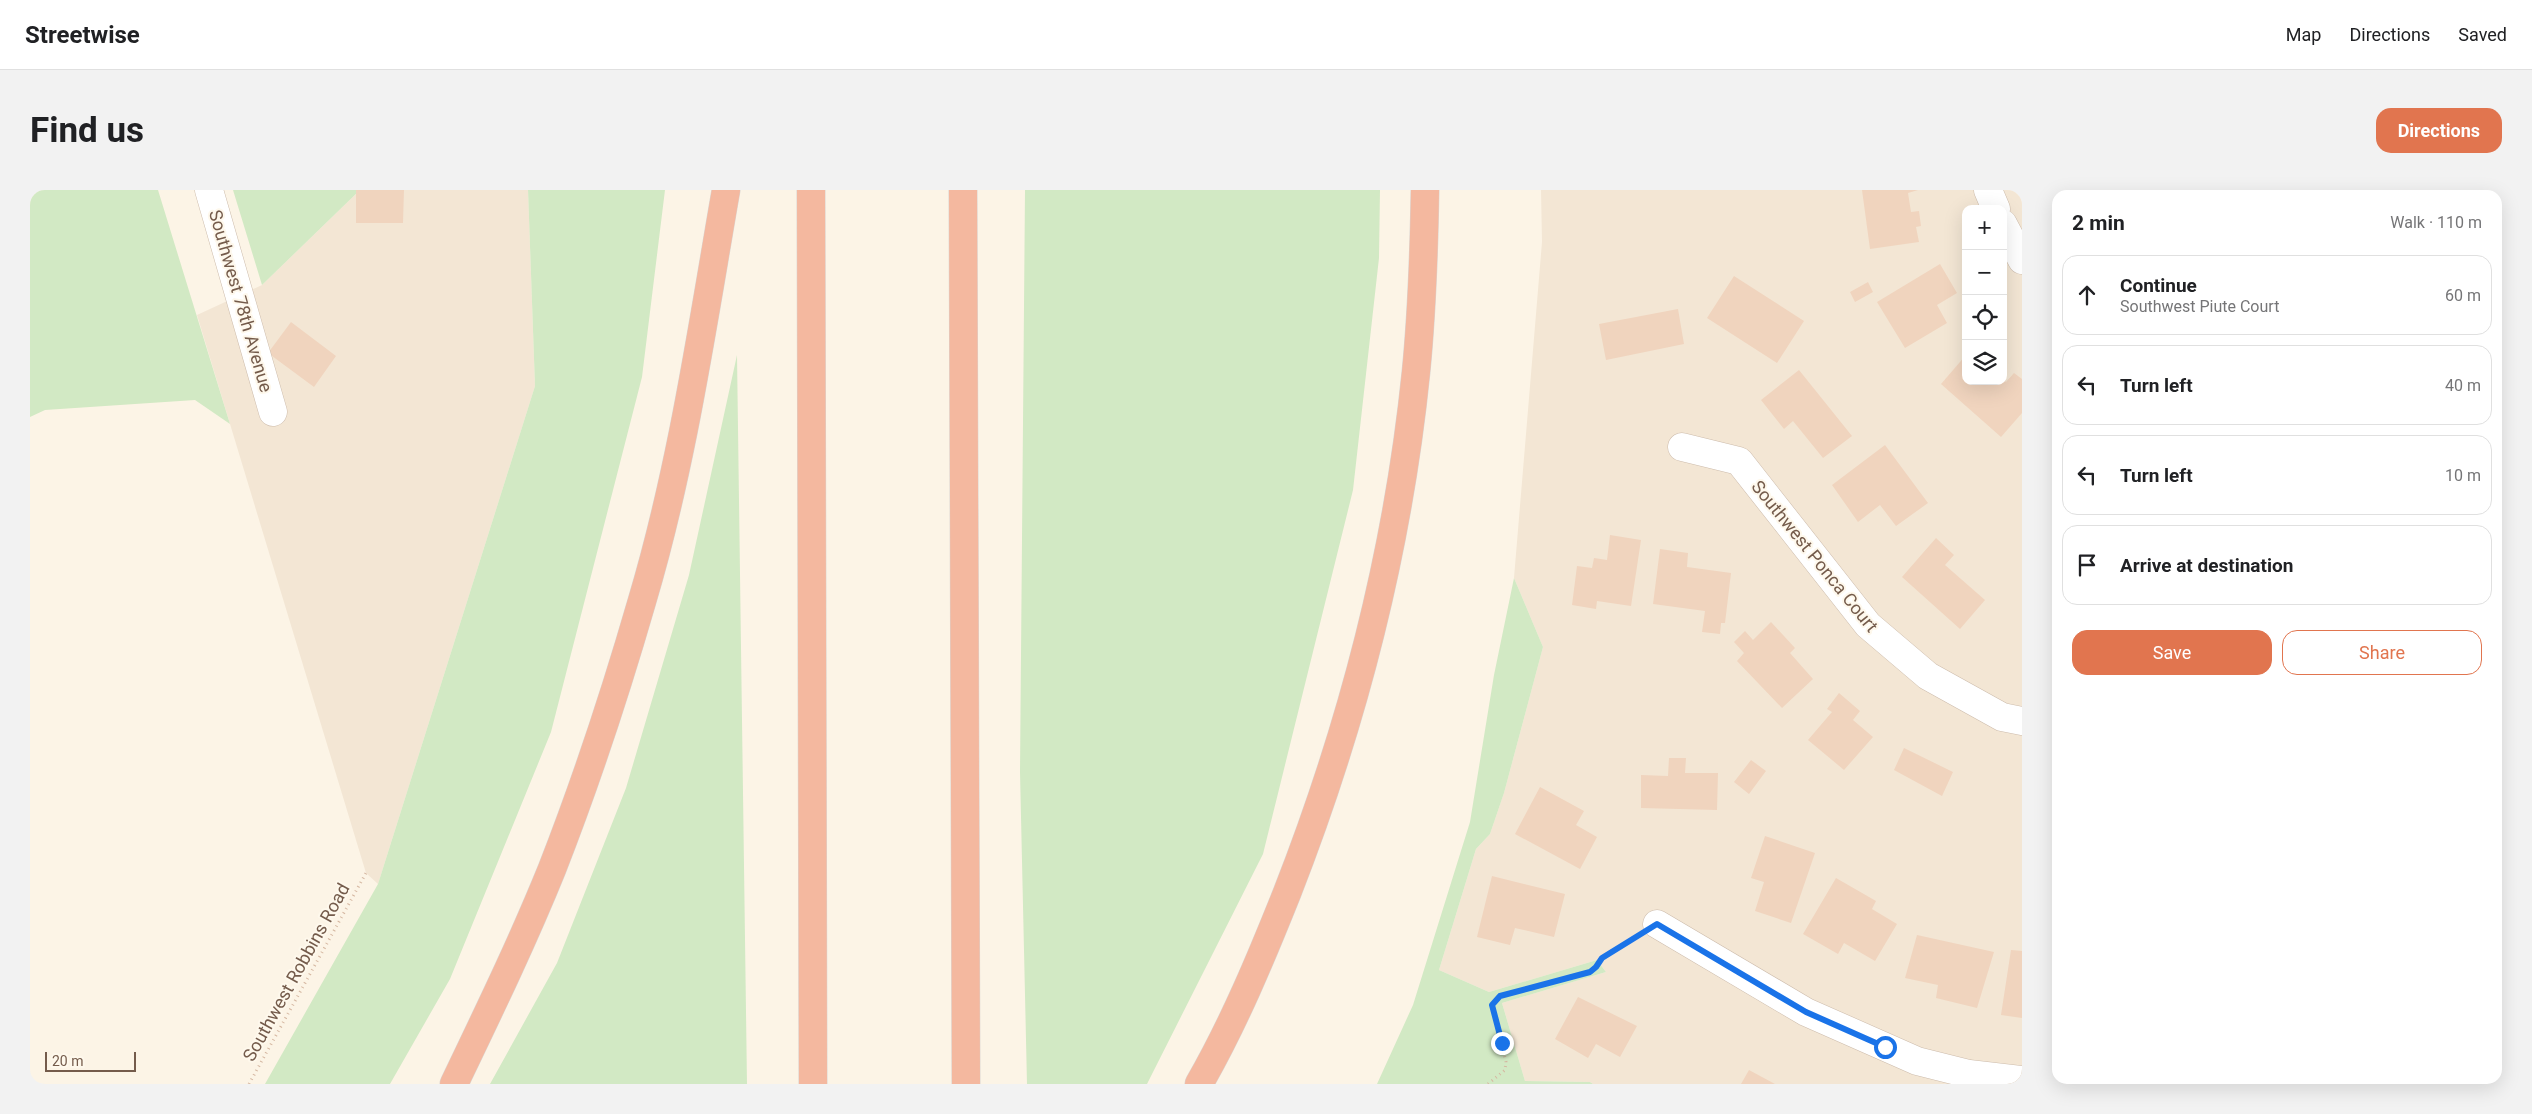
<!DOCTYPE html>
<html lang="en">
<head>
<meta charset="utf-8">
<style>
	:root { --surface:#fff; --page:#f2f2f2; --text:#202124; --muted:#757577; --line:#e0e0e0; --accent:#e1754f }
	body { margin:0; font-family:Roboto,sans-serif; background:var(--page); color:var(--text) }
	.controls { position:absolute; right:15px; top:15px; display:grid; overflow:hidden; border-radius:10px; box-shadow:0 5px 20px #0002 }
	.controls button { width:45px; height:45px; display:grid; place-items:center; padding:0; border:0; border-bottom:1px solid var(--line); background:var(--surface); color:var(--text); font:25px sans-serif }
	.scale { position:absolute; left:15px; bottom:12px; width:91px; box-sizing:border-box; padding-left:5px; border:2px solid #745b4b; border-top:0; font-size:14px; line-height:18px; white-space:nowrap; color:#745b4b; -webkit-text-stroke:4px #fef8ec; paint-order:stroke }
	.stop { position:absolute; width:15px; height:15px; margin:-11px; border:4px solid #1a73e8; border-radius:50%; background:#fff }
	.stop.end { background:#1a73e8; border-color:#fff; box-shadow:0 1px 5px #0008 }
	.list { margin:0; padding:0; list-style:none }
	h2 { display:flex; justify-content:space-between; align-items:center; height:65px; margin:0; padding:0 20px; font-size:21px }
	h2 small { font-size:16px; font-weight:400; color:var(--muted) }
	.list li { display:grid; grid-template-columns:32px 1fr auto; gap:15px; align-items:center; box-sizing:border-box; height:80px; margin:0 10px 10px; padding:0 10px; border:1px solid var(--line); border-radius:15px }
	.list b { display:block; font-size:19px; white-space:nowrap }
	.list p { margin:0; font-size:16px; white-space:nowrap; color:var(--muted) }
	.list em { font-size:16px; font-style:normal; color:var(--muted) }
	.actions { display:flex; gap:10px; padding:15px 20px }
	.actions a { flex:1; padding:11px 0; border:1px solid var(--accent); border-radius:15px; text-align:center; font-size:18px; color:var(--accent) }
	.actions .main { background:var(--accent); color:#fff }
	.icon { flex:none; width:28px; height:28px; fill:none; stroke:currentColor; stroke-width:2; stroke-linecap:round; stroke-linejoin:round }
	.map { position:relative; flex:none; width:1992px; height:894px; overflow:hidden; border-radius:15px }
	header { display:flex; align-items:center; gap:30px; box-sizing:border-box; height:70px; padding:0 25px; background:var(--surface); border-bottom:1px solid var(--line) }
	header strong { font-size:24px }
	nav { display:flex; gap:28px; margin-inline-start:auto; font-size:18px }
	.intro { display:flex; align-items:center; justify-content:space-between; box-sizing:border-box; height:120px; padding:0 30px }
	h1 { margin:0; font-size:35px }
	.button { padding:12px 22px; border-radius:15px; background:var(--accent); color:#fff; font-size:18px; font-weight:700 }
	main { display:flex; gap:30px; padding:0 30px }
	aside { flex:1; background:var(--surface); border-radius:15px; box-shadow:0 5px 20px #0002 }
	.map>svg:first-child { display:block }
	.residential { fill:#f3e6d4; fill-rule:evenodd }
	.green { fill:#d2e9c4 }
	.building { fill:#f0d4be }
	.lines { fill:none; stroke-linecap:round; stroke-linejoin:round }
	.street-casing { stroke:#cdbcac; stroke-width:29 }
	.highway-casing { stroke:#dbd4d0; stroke-width:29 }
	.path { stroke:#d5b7a1; stroke-width:3; stroke-dasharray:1 4; stroke-linecap:butt }
	.street { stroke:#fff; stroke-width:28 }
	.highway { stroke:#f4b89f; stroke-width:28 }
	.route { stroke:#1a73e8; stroke-width:6 }
	.labels { text-anchor:middle; dominant-baseline:central; stroke-width:4; stroke-linejoin:round; paint-order:stroke }
	.street-label { font-size:18px; fill:#745b4b; stroke:#fef8ec }
</style>
</head>
<body>
<header>
<strong>Streetwise</strong>
<nav><a>Map</a><a>Directions</a><a>Saved</a></nav>
</header>
<div class="intro"><h1>Find us</h1><a class="button">Directions</a></div>
<main>
<div class="map">
<svg width="1992" height="894" viewBox="0 0 1992 894">
	<rect width="100%" height="100%" fill="#fcf4e6"/>
	<path class="residential" d="M330 0H498L505 196 348 694 336 683 167 125 232 95Z
		M1511 0H1992V894H1563L1560 892 1495 891 1472 813 1576 782 1567 770 1459 802 1409 780 1446 659 1460 644 1474 603 1513 457 1484 388 1512 52ZM1936 19H1973V191H1936Z"/>
	<path class="green" d="M0 0H128L200 234 165 210 15 220 0 227Z
		M203 0H330L232 95Z
		M498 0H635L612 187 521 542 420 789 360 894H235L348 694 505 196Z
		M995 0H1350L1349 68 1323 300 1233 664 1117 894H997L990 582Z
		M707 165 717 894H460L527 773 596 598 659 385Z
		M1484 388 1513 457 1474 603 1460 644 1446 659 1409 780 1459 802 1567 770 1576 782 1472 813 1495 891 1560 892 1563 894H1347L1383 815 1440 632 1464 485Z"/>
	<path class="building" d="M326 0H374L373 33H326Z
		M1832 0H1888L1878 3 1881 22 1889 21 1891 36 1886 37 1889 52 1840 59Z
		M1910 74 1927 103 1907 115 1917 133 1875 158 1847 112Z
		M1704 86 1774 131 1747 173 1677 128Z
		M1838 92 1843 102 1825 112 1820 102Z
		M1648 119 1654 154 1576 170 1569 134Z
		M261 132 306 166 284 197 238 163Z
		M1936 165V191L1973 190 1976 192 1984 183 1992 189V223L1971 247 1911 194Z
		M1769 180 1822 246 1793 268 1763 231 1754 239 1731 210Z
		M1855 255 1898 313 1866 336 1850 315 1828 332 1802 295Z
		M1580 345 1611 350 1601 416 1567 411 1566 419 1542 415 1547 376 1562 378 1564 368 1577 370Z
		M1906 348 1924 365 1915 375 1955 410 1930 439 1872 387Z
		M1630 359 1658 363 1657 377 1701 383 1695 433H1691L1690 444 1672 442 1675 421 1623 414Z
		M1741 432 1765 458 1760 463 1783 489 1752 518 1707 471 1714 463 1704 452 1715 441 1723 450Z
		M1809 503 1830 521 1823 530 1843 547 1814 580 1778 550 1802 522 1797 519Z
		M1874 558 1923 582 1912 606 1864 580Z
		M1639 568H1656L1655 583H1688L1687 620 1611 618V585L1638 586Z
		M1721 570 1736 581 1719 604 1704 592Z
		M1510 597 1554 621 1546 635 1567 647 1550 679 1485 644Z
		M1735 646 1785 663 1761 733 1725 721 1734 692 1721 688Z
		M1462 686 1535 704 1524 747 1485 738 1480 755 1447 747Z
		M1806 688 1846 711 1842 719 1867 734 1845 771 1814 753 1808 764 1773 744Z
		M1887 745 1964 762 1947 818 1906 808 1908 795 1875 788Z
		M1981 760 1992 761V828L1971 825Z
		M1548 807 1607 836 1590 867 1566 854 1558 868 1525 849Z
		M1719 880 1745 894H1711Z"/>
	<g class="lines">
		<defs>
			<path id="street" d="M179 0 243 222
				M1958 0 1966 19
				M1973 34 1992 70
				M1652 257 1709 271 1838 435 1898 486 1972 527 1992 531
				M1627 734 1776 822 1887 871 1939 884 1992 890"/>
			<path id="highway" d="M781 0 783 894
				M933 0 936 894
				M424 894C458 823 492 753 522 679 556 592 586 501 612 411 652 277 672 138 696 0
				M1169 894C1204 833 1231 768 1257 703 1322 537 1368 360 1386 182 1392 122 1394 61 1395 0"/>
		</defs>
		<use href="#street" class="street-casing"/>
		<use href="#highway" class="highway-casing"/>
		<path class="path" d="M219 894 336 683
			M1458 894 1475 880 1476 872 1462 815 1470 806 1559 782 1566 777 1572 768 1603 749"/>
		<use href="#street" class="street"/>
		<use href="#highway" class="highway"/>
	</g>
	<g class="lines">
		<path class="route" d="M1472 853 1462 815 1470 806 1560 782 1566 777 1572 768 1627 734 1776 822 1855 857"/>
	</g>
	<g class="labels">
		<g class="street-label">
			<text transform="translate(211 111) rotate(74)">Southwest 78th Avenue</text>
			<text transform="translate(1785 366) rotate(51)">Southwest Ponca Court</text>
			<text transform="translate(266 782) rotate(-61)">Southwest Robbins Road</text>
		</g>
	</g>
</svg>
<div class="controls">
<button>+</button>
<button>−</button>
<button><svg class="icon" aria-label="locate" viewBox="0 0 24 24"><circle cx="12" cy="12" r="6"/><path d="M12 2v4M12 18v4M2 12h4M18 12h4"/></svg></button>
<button><svg class="icon" aria-label="layers" viewBox="0 0 24 24"><path d="M12 4l9 5-9 5-9-5zM3 14l9 5 9-5"/></svg></button>
</div>
<div class="scale">20 m</div>
<div class="stop" style="left:1855px;top:857px"></div>
<div class="stop end" style="left:1472px;top:853px"></div>
</div>
<aside>
<h2>2 min<small>Walk · 110 m</small></h2>
<ul class="list">
<li><svg class="icon" aria-label="ahead" viewBox="0 0 24 24"><path d="M12 20V5M6 11l6-6 6 6"/></svg><div><b>Continue</b><p>Southwest Piute Court</p></div><em>60 m</em></li>
<li><svg class="icon" aria-label="left" viewBox="0 0 24 24"><path d="M17 20v-9H6M10 6l-5 5 5 5"/></svg><div><b>Turn left</b></div><em>40 m</em></li>
<li><svg class="icon" aria-label="left" viewBox="0 0 24 24"><path d="M17 20v-9H6M10 6l-5 5 5 5"/></svg><div><b>Turn left</b></div><em>10 m</em></li>
<li><svg class="icon" aria-label="arrive" viewBox="0 0 24 24"><path d="M6 21V4h12l-3 4 3 4H6"/></svg><div><b>Arrive at destination</b></div></li>
</ul>
<div class="actions"><a class="main">Save</a><a>Share</a></div>
</aside>
</main>
</body>
</html>
